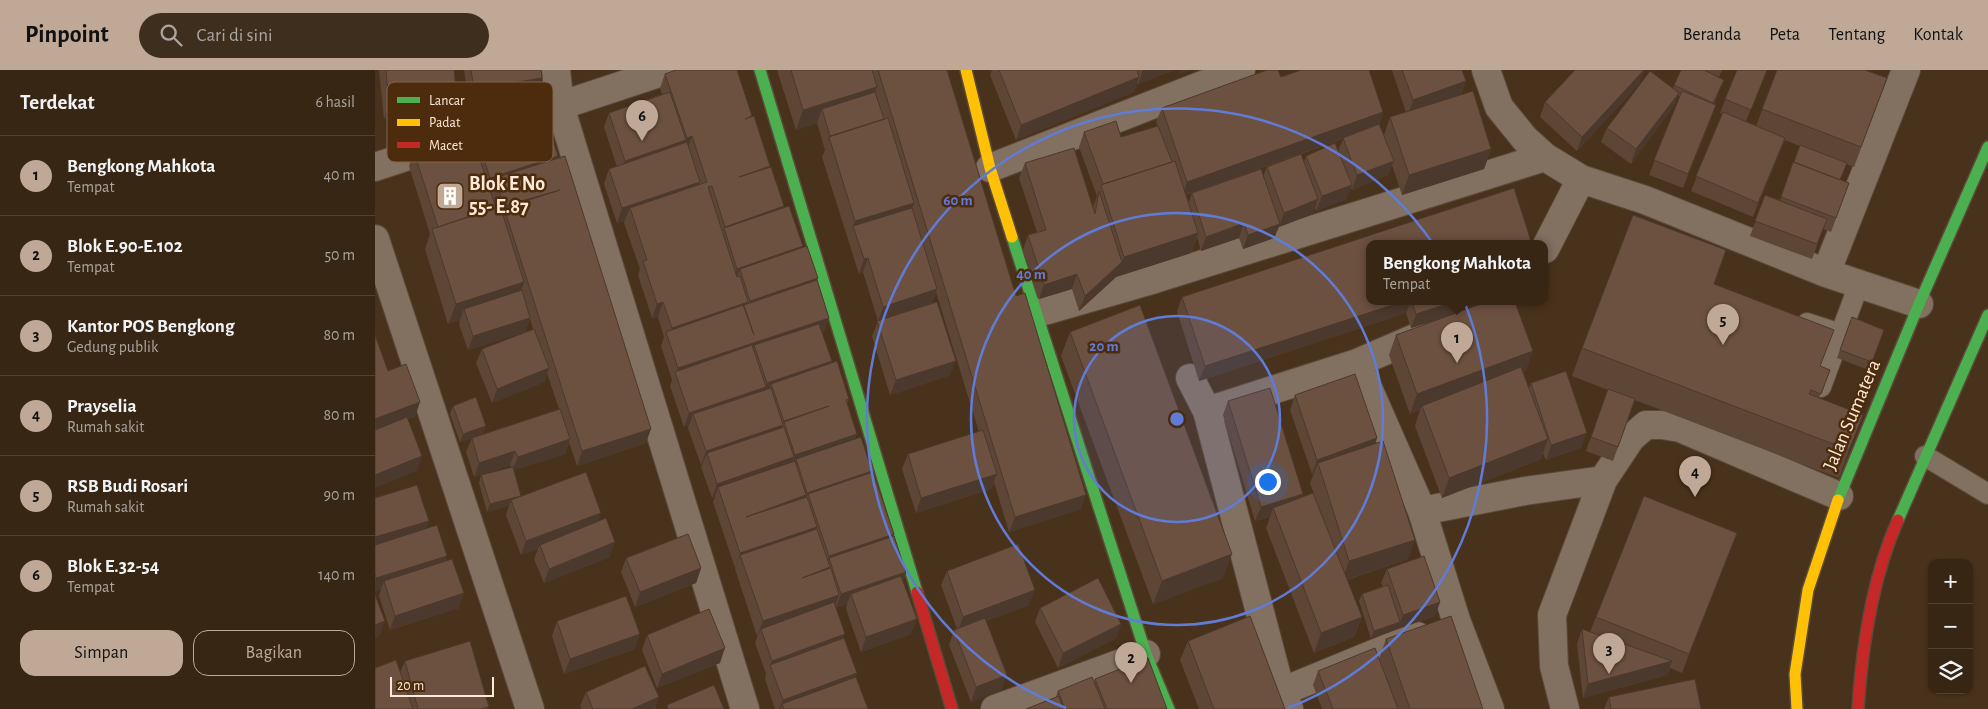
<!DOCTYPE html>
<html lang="id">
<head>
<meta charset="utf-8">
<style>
	:root { --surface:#372614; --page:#3e2e1d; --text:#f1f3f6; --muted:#aaa5a0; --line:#514334; --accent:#bfa996 }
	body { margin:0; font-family:"Alegreya Sans",sans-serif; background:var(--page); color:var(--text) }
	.controls { position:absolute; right:15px; bottom:15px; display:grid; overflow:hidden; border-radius:10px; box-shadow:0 1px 4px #0004 }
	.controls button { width:45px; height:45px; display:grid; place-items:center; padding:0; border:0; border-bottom:1px solid var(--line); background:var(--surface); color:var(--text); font:25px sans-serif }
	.scale { position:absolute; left:15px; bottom:12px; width:104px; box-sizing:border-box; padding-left:5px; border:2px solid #fee9d8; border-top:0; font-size:14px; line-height:18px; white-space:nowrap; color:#fee9d8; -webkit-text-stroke:4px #4c2c0d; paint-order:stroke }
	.you { position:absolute; left:892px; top:411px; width:18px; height:18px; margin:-12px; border:4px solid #fff; border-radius:50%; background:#1a73e8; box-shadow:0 0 0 8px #1a73e833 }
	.badge { display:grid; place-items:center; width:32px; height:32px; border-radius:50%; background:var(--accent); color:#111; font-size:16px; font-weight:700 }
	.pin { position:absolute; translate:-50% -41px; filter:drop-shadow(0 1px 2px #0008) }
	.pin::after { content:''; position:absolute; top:26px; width:18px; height:15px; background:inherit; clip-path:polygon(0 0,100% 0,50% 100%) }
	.popup { position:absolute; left:991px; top:170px; width:182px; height:65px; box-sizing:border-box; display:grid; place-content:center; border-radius:10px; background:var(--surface); filter:drop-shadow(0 1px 4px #0005); font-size:16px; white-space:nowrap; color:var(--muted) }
	.popup b { font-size:19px; color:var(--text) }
	.popup::after { content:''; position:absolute; left:50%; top:100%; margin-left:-10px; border:10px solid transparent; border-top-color:var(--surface) }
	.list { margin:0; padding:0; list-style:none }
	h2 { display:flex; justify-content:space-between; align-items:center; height:65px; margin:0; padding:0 20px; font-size:21px }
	h2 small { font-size:16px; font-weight:400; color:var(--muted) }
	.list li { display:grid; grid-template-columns:32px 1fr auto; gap:15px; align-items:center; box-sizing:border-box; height:80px; padding:0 20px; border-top:1px solid var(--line) }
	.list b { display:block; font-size:19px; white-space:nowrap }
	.list p { margin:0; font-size:16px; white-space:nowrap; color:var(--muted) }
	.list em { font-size:16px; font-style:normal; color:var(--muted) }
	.actions { display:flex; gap:10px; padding:15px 20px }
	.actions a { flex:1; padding:11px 0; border:1px solid var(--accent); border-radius:15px; text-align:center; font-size:18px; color:var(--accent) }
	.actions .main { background:var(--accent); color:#111 }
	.icon { flex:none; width:28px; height:28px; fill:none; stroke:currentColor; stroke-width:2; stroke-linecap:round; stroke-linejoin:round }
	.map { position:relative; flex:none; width:1613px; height:639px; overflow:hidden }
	header { display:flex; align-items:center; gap:30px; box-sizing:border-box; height:70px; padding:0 25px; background:var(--accent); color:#111 }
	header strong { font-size:24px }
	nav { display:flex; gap:28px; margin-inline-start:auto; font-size:18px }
	.search { width:350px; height:45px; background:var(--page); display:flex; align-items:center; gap:12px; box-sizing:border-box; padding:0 18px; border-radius:28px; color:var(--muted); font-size:19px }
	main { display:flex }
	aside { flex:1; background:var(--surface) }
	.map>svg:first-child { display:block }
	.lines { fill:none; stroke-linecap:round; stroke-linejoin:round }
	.lane-casing { stroke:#5b4a3a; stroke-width:22 }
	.street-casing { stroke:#5b4a3a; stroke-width:30 }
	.fast-casing { stroke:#5b4a3a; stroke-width:14 }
	.slow-casing { stroke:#5b4a3a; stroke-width:14 }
	.jam-casing { stroke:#5b4a3a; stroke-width:14 }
	.lane { stroke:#827061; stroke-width:20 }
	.street { stroke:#827061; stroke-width:28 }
	.fast { stroke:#4caf50; stroke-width:11 }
	.slow { stroke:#ffc107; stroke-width:11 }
	.jam { stroke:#c62828; stroke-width:11 }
	.wall { fill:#5e4637; fill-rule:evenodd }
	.shaded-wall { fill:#4c392d }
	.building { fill:#6d5140; stroke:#4c392d }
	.ring { fill:none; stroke:#607cd8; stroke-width:2.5 }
	.labels { text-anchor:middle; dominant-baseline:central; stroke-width:5; stroke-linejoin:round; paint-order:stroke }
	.poi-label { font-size:20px; font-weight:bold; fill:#fee9d8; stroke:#4c2c0d; text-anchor:start }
	.street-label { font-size:20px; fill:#fee9d8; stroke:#4c2c0d }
	.key { fill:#4c2c0d; stroke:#81654a; stroke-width:1 }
	.key-label { font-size:14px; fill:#fee9d8 }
	.centre { fill:#607cd8; stroke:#4c2c0d; stroke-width:2.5 }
	.ring-label { font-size:15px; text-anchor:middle; font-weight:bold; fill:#607cd8; stroke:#4c2c0d; stroke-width:5; stroke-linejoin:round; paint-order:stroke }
</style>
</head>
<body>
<header>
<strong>Pinpoint</strong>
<div class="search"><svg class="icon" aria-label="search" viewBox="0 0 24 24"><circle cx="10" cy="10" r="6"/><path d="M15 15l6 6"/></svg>Cari di sini</div>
<nav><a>Beranda</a><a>Peta</a><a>Tentang</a><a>Kontak</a></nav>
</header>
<main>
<aside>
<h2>Terdekat<small>6 hasil</small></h2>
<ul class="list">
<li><span class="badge">1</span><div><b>Bengkong Mahkota</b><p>Tempat</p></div><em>40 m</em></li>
<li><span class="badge">2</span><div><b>Blok E.90-E.102</b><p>Tempat</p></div><em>50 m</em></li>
<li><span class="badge">3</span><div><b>Kantor POS Bengkong</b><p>Gedung publik</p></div><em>80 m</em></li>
<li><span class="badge">4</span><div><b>Prayselia</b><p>Rumah sakit</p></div><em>80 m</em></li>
<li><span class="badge">5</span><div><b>RSB Budi Rosari</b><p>Rumah sakit</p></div><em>90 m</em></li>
<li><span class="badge">6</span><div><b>Blok E.32-54</b><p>Tempat</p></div><em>140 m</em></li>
</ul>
<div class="actions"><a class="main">Simpan</a><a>Bagikan</a></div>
</aside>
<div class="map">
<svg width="1613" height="639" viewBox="0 0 1613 639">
	<rect width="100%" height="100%" fill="#49321b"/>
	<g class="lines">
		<defs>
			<path id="lane" d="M1432 253 1466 264
				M1446 317 1484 214
				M1550 386 1613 424"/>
			<path id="street" d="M181 0 185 36 370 639
				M1111 0 1124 37 1150 69 1170 87 1206 109 1270 130 1451 203 1544 234
				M0 97 293 0
				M615 98 866 0
				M0 169 155 639
				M1170 179 1206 109
				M1451 203 1531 0
				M662 243 780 209 1170 87
				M982 293 1047 441 1081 550 1115 639
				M815 308 832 341 906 622 914 639
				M832 341 982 293 1049 264
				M1047 441 1150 421 1228 410
				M906 622 1042 566
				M620 639 771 584
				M1190 639 1179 596 1177 545 1228 410 1256 368 1271 355H1287L1305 358 1464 426"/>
			<path id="fast" d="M385 0 542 522
				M637 167 771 584 794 639
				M1463 430 1544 234 1613 77
				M1523 450 1613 245"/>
			<path id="slow" d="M591 0 615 98 637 167
				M1422 639 1420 604 1433 520 1463 430"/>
			<path id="jam" d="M542 522 577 639
				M1483 639C1487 576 1497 508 1523 450"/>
		</defs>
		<use href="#lane" class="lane-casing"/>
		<use href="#street" class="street-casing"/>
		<use href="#fast" class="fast-casing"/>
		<use href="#slow" class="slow-casing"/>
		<use href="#jam" class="jam-casing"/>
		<use href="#lane" class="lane"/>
		<use href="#street" class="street"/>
		<use href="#fast" class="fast"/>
		<use href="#slow" class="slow"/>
		<use href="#jam" class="jam"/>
	</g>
	<path class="wall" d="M4 0H79L82 27 76 42 9 49Z
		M89 0H166L167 8 162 22 94 33Z
		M402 0H572L706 439 634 462 619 412 616 419 541 443 527 399 533 384 604 362 561 222 557 233 575 305 515 325 497 266 503 251 488 202 484 204 447 87 450 80 442 53 421 60Z
		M617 0H799L763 14 762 13 759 22 641 70 615 5Z
		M1017 0H1087L1091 11 1086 24 1116 79 1109 99 1027 125 1017 95 1013 105 977 120 976 117 971 129 941 141 940 138 938 144 904 157 899 168 868 179 864 168 826 181 822 167 816 183 741 207 704 241 697 219 664 229 648 180 653 165 662 162 644 108 650 93 718 137 722 126 704 77 709 62 746 67 783 56 781 52 787 38 906 7 1008 42 1004 54 1009 65 1015 47 1031 42ZM968 69 963 81 931 86 929 91 926 84ZM926 84 892 97 888 106 817 123 814 132 811 125Z
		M1329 0H1347L1344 7Z
		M1362 0H1392L1371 51 1381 56 1402 0 1512 8 1479 97 1471 94 1465 110 1474 113 1456 162 1448 159 1437 189 1375 166 1390 125 1405 130 1425 76 1410 70 1378 147 1316 121 1347 44 1345 43Z
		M290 4 377 47 395 96V97L409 136V138L442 211 449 262 447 263 457 293 474 329 472 334 480 369 497 402 531 502 528 511 536 564 486 582 471 539 472 534 461 538 468 568 480 607 493 639H400L390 609 391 604 380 573 383 565 382 566 360 499 361 497 360 498 338 432 340 427 337 428 326 397 327 395H326L313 358 314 355 309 357 295 316 297 310 286 276 289 267 283 247 277 248 263 205 265 199 249 153 250 150 242 153 229 114 234 99 242 97 229 57 234 43 287 24 285 18Z
		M1349 10 1339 34 1336 49 1308 118 1274 105 1305 27 1303 25 1298 37 1256 94 1226 72 1232 58 1298 18 1299 15Z
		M1265 13 1202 81 1165 47 1170 32Z
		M101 64 183 88 271 373 202 396 194 372 190 384 139 400 145 427 223 452 235 487 169 513 159 489 163 479 146 485 131 445 134 436 112 442 104 413 106 405 136 397 135 395 99 407 91 382 97 368 85 372 75 344 78 336 108 364 184 339 172 303 169 312 117 333 101 293 107 279 158 259 155 249 150 262 93 280 84 254 85 250 73 254 50 179 55 164 34 96 39 82 99 70Z
		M1351 180 1339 214 1445 296 1455 300 1444 328 1488 345 1464 408 1260 330 1238 391 1211 381 1233 320 1197 306 1207 278Z
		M807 227 994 232H1082L1078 244 1151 301 1148 302 1154 318 1156 313 1206 378 1171 390 1168 383 1166 389 1067 428 1040 356 1045 340 1035 344 1014 285 1021 265 1062 250 1036 258 1031 243 824 311 802 241Z
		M1477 247 1509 260 1494 300 1462 288Z
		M695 262 848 508 778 534 686 286Z
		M920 325 1002 368 1000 374 1033 489 972 510 987 547 979 567 939 583 891 458 895 447 880 451 848 345 853 331 928 424 926 427 939 424 935 413 939 403 937 404 915 340Z
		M0 428 50 459 72 486 70 491 84 538 15 560 4 526 6 519 0 521Z
		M1362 463 1307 603 1295 598 1292 605 1208 628 1202 574 1207 559 1215 562 1221 547Z
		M251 488 326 498 321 513 260 537 246 502Z
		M1012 499 1065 532 1060 546 996 569 984 531 987 524 1008 516 1006 513Z
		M572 501 654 535 611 551 627 619 596 632 574 575 579 560 582 559 566 515Z
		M665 538 746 554 741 568 683 598 660 552Z
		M182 551 260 579 189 604 177 566Z
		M272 565 345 593 282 618 267 580Z
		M1011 569 1108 639H947L938 615 943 601 1004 589Z
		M813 571 910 639H824L805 590Z
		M30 591 113 639H0L25 602Z
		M720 609 792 639H651L681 627 683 621 719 612Z
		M211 622 284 627 280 638 281 639H207L205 636Z
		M1234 627 1326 639H1229Z"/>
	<path class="shaded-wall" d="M768 0H799L763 14Z
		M805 0H813L804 4Z
		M1269 0H1270L1265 13 1202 81 1207 67Z
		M764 7 759 22 641 70 646 55Z
		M167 8 162 22 94 33 99 19Z
		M1091 11 1085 26 1033 45 1038 30Z
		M502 17 495 37 447 39 442 53 421 60 428 40Z
		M1304 23 1298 37 1256 94 1261 79Z
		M82 27 76 42 9 49 14 34Z
		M1341 35 1336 49 1308 118 1313 104Z
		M1008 42 1003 56 807 126 812 112Z
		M509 49 503 64 454 67 449 80 455 66Z
		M317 66 312 81 245 105 250 91 311 70 312 68Z
		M1410 68 1405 82 1378 147 1383 133Z
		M1116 79 1109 99 1027 125 1034 105Z
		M183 86 178 101 120 108 116 121 109 123 115 108Z
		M1019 91 1013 105 977 120 982 105Z
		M325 112 320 126 255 138 250 150 242 153 247 138Z
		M977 115 971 129 941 141 947 126Z
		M185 120 129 138 124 151 129 136Z
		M943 129 938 144 904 157 909 143Z
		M539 133 532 152 478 156 480 151Z
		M409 136 404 150 349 158 344 171 350 157Z
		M869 153 864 168 826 181 831 167Z
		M905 154 899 168 868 179 873 165Z
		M823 163 816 183 741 207 704 241 710 226 747 192 749 187Z
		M428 176 422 190 365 199 360 212 357 213 362 199Z
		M493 188 488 202 484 204 489 189Z
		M702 204 697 219 664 229 669 215Z
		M443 208 438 223 371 242 375 231Z
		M149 212 142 232 89 239 85 250 73 254 81 234Z
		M562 219 557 233 503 251 508 237Z
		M288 232 283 247 277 248 282 234Z
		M373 232 371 239 369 235 365 248 293 268 297 258Z
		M1027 232H1035L1031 243 824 311 830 296Z
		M1079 232H1082L1078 245 1036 258 1041 244Z
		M155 248 150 262 93 280 98 266Z
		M454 248 449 262 382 285 379 275 375 287 301 305 303 298Z
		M1158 281 1151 301 1048 339 1047 336 1045 340 1035 344 1042 324Z
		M457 291 452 306 396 314 392 326 318 344 314 355 309 357 314 343 391 317 392 313Z
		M581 291 575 305 515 325 521 310Z
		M174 298 169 312 117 333 122 319Z
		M45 332 40 347 0 361V349Z
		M454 336 409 352 404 365 332 383 327 395H326L331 381 407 355 409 351Z
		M1488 345 1478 372 1464 408 1474 380Z
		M111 356 108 364 85 372 88 364Z
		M276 359 271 373 202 396 207 381Z
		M1212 363 1206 378 1171 390 1176 375Z
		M482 364 477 378 421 389 418 398 415 399 420 385Z
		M1002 368 997 383 943 393 939 403 937 404 942 390Z
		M195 369 190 384 137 401 143 387Z
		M1173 369 1166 389 1067 428 1074 408Z
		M140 381 135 395 99 407 104 393Z
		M47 386 42 401 0 418V405Z
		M419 387 413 402 343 417 340 427 337 428 342 414Z
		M497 401 492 415 433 424 427 438 432 423Z
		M622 404 616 419 541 443 546 428Z
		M928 424 922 439 898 438 895 447 880 451 886 437Z
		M431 425 426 440 371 447Z
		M711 425 706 439 634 462 640 447Z
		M146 426 143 433 136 430 134 436 112 442 115 434Z
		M226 443 221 457 165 475 163 479 146 485 151 471Z
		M54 451 48 465 0 480V467Z
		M442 457 436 472 365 485 360 498 365 483Z
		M1362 463 1355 482 1307 603 1314 584Z
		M519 464 514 479 454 488 450 499 455 497 449 511 427 508 449 499 454 486Z
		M1040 470 1033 489 967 511 974 491Z
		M240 472 235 487 169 513 174 499Z
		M857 484 848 508 778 534 787 511Z
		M72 486 66 500 9 511 6 519 0 521V511L1 508Z
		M326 498 321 513 260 537 265 522Z
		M531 502 526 517 476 524 472 534 461 538 466 524Z
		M660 520 654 535 583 561 588 547Z
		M89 523 84 538 15 560 20 546Z
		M464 525 459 539 386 559 383 565 382 566 388 551Z
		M1065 532 1060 546 1022 559 1028 545Z
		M987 547 979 567 939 583 946 563Z
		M542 549 536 564 486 582 491 567Z
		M10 551 5 566 0 568V555Z
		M1025 552 1022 559 996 569 999 561Z
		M746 554 741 568 683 598 688 583Z
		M265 564 260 579 189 604 195 589Z
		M470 564 464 578 395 596 397 591Z
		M350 578 345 593 282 618 287 604Z
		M1297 591 1292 605 1208 628 1213 614Z
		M482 603 477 617 407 634 406 639H404L408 630Z
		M632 605 627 619 596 632 601 617Z
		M284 627 279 639H257Z"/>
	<path class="building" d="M11 0H79L82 27 14 34Z
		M96 0H166L167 8 99 19Z
		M301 0H362L377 46 370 49 379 46 395 96 364 107 396 97 409 136 350 157 337 116 333 117 362 207 365 206 373 232 297 258 288 232 282 234 268 191 272 190 255 138 332 112 317 66 312 68 290 4Z
		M416 0H497L502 17 428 40Z
		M503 0H572L641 226 650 223 711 425 640 447Z
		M624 0H762L764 7 646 55Z
		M892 0H903L906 7 926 0H994L1008 42 812 112 787 38Z
		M1027 0H1087L1091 11 1038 30Z
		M1200 0H1269L1207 67 1170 32Z
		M1306 0H1329L1349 10 1338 33 1299 15Z
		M1362 0H1392L1376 40 1350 29Z
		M1402 0H1490L1512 8 1486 77 1387 39Z
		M1275 1 1304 23 1261 79 1232 58Z
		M1098 21 1116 79 1034 105 1015 47Z
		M1307 21 1341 35 1313 104 1279 90Z
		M295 22 311 70 250 91 234 43Z
		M500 22 509 49 455 66 447 39Z
		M169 42 183 86 115 108 101 64Z
		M1348 42 1410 68 1383 133 1321 106Z
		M513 48 539 133 480 151 454 67Z
		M741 51 746 67 783 56 797 92 728 114 709 62Z
		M1004 54 1019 91 982 105 968 68Z
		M96 63 121 138 63 157 39 82Z
		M312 72 325 112 247 138 234 99Z
		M960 73 977 115 947 126 931 86Z
		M1425 75 1472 93 1465 110 1419 92Z
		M699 78 720 144 724 121 747 192 710 226 702 204 669 215 653 165 671 160 650 93Z
		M926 84 943 129 909 143 892 97Z
		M190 86 276 359 207 381 129 138 185 120 129 136 120 108Z
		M800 91 823 163 749 187 726 115Z
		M1418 92 1474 113 1461 148 1406 127Z
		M886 99 905 154 873 165 869 153 831 167 817 123Z
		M1139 118 1157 174H994V232H1027L830 296 807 227Z
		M1390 125 1452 149 1442 174 1380 151Z
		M125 136 149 212 81 234 57 159Z
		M414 136 428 176 362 199 349 158Z
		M537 138 562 219 508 237 493 188 489 189 478 156Z
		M1258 145 1351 180 1339 214 1459 260 1445 296 1455 300 1446 324 1436 320 1434 324 1488 345 1474 380 1207 278Z
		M432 176 443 208 375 231 365 199Z
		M442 210 454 248 303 298 291 262 368 235 379 265 369 235Z
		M147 220 155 248 98 266 89 239Z
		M562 232 581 291 521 310 502 251Z
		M1037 232H1079L1041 244Z
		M1111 232H1140L1158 281 1042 324 1021 265Z
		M765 235 857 484 787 511 695 262Z
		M1477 247 1509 260 1497 292 1465 280Z
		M444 254 457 291 392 313 379 275Z
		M159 259 174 298 122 319 107 279Z
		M0 265 13 301 31 294 45 332 0 349Z
		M377 275 391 317 314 343 300 302Z
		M462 291 474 329 471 330 482 364 420 385 409 352 454 336 409 351 396 314Z
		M1146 297 1173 369 1074 408 1047 336Z
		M1191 301 1212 363 1176 375 1156 313Z
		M980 304 1002 368 942 390 920 325Z
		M396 318 408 355 331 381 318 344Z
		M895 318 928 424 886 437 853 331Z
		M1233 319 1260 329 1243 377 1216 367Z
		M101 327 111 356 88 364 78 336Z
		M185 339 195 369 143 387 140 381 104 393 97 368Z
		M32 347 47 386 0 405V360Z
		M409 357 419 387 342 414 332 383Z
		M608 360 622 404 546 428 533 384Z
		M486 367 497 401 432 423 421 389Z
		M1008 371 1040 470 974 491 943 393Z
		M420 391 431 425 371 447 432 427 442 457 365 483 343 417Z
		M138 397 146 426 115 434 106 405Z
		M211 402 226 443 151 471 136 430Z
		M498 402 519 464 454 486 433 424Z
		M42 415 54 451 0 467V428Z
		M938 423 987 547 946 563 898 438Z
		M1269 426 1362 463 1314 584 1221 547Z
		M231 448 240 472 174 499 165 475Z
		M62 455 72 486 1 508 0 504V475Z
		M442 459 455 497 427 508 456 498 464 525 388 551 365 485Z
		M313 464 326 498 265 522 251 488Z
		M519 466 531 502 466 524 454 488Z
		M643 474 660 520 588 547 572 501Z
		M1049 486 1065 532 1028 545 1012 499Z
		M77 489 89 523 20 546 9 511Z
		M526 506 542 549 491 567 476 524Z
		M723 508 746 554 688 583 665 538Z
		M1013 515 1025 552 999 561 987 524Z
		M0 525 10 551 0 555Z
		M251 526 265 564 195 589 182 551Z
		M459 532 470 564 397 591 386 559Z
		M334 539 350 578 287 604 272 565Z
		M875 546 910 639H839L813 571Z
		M1076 546 1108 639H1035L1011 569Z
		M610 548 632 605 601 617 579 560Z
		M1207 559 1297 591 1213 614Z
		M469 568 482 603 408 630 395 595Z
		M95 571 114 637 106 639H43L30 591Z
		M1000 578 1023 639H958L943 601Z
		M773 588 792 639H732L720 609Z
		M21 590 38 639H0V598Z
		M270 596 284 627 257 639H218L211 622Z
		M481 607 493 639H409L407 634Z
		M717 607 730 639H690L683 621Z
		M1320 609 1326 639H1236L1234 627Z
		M339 615 349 639H293L292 635Z
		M684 626 688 639H651Z"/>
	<circle cx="802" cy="349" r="103" fill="#607cd8" fill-opacity=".12"/>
	<g class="ring">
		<circle cx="802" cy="349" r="103"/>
		<circle cx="802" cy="349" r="206"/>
		<path d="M691 638A310 310 0 1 1 913 638"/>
	</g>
	<defs>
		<symbol id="building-square" viewBox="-11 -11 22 22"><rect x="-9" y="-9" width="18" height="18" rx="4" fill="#bfa996" stroke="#4c2c0d"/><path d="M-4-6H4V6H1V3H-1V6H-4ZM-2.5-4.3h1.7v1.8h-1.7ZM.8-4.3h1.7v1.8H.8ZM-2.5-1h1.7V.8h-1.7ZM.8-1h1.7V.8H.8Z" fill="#fff"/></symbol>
	</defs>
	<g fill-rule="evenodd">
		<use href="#building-square" x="59" y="110" width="32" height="32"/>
	</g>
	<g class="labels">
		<g class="poi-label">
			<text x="94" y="114">Blok E No<tspan x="94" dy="23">55- E.87</tspan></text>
		</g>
		<g class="street-label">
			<text transform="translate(1477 345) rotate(-67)">Jalan Sumatera</text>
		</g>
	</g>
	<rect x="12" y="12" width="166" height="80" rx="8" class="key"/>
	<rect x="22" y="27" width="23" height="6" fill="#4caf50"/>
	<rect x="22" y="49" width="23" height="7" fill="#ffc107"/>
	<rect x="22" y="72" width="23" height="6" fill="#c62828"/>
	<g class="key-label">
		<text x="54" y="35">Lancar</text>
		<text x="54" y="57">Padat</text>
		<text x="54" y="80">Macet</text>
	</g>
	<circle cx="802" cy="349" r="8" class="centre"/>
	<g class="ring-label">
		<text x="583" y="135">60 m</text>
		<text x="656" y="209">40 m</text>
		<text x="729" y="281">20 m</text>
	</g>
</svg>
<div class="controls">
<button>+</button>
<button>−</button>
<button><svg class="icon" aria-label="layers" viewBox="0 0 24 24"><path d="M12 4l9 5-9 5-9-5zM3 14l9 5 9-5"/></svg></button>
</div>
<div class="scale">20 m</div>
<div class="you"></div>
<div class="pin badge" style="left:1082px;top:293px">1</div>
<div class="popup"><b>Bengkong Mahkota</b>Tempat</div>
<div class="pin badge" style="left:756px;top:613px">2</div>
<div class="pin badge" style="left:1234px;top:604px">3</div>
<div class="pin badge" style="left:1320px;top:427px">4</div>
<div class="pin badge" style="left:1348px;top:275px">5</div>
<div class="pin badge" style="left:267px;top:71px">6</div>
</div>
</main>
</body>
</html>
